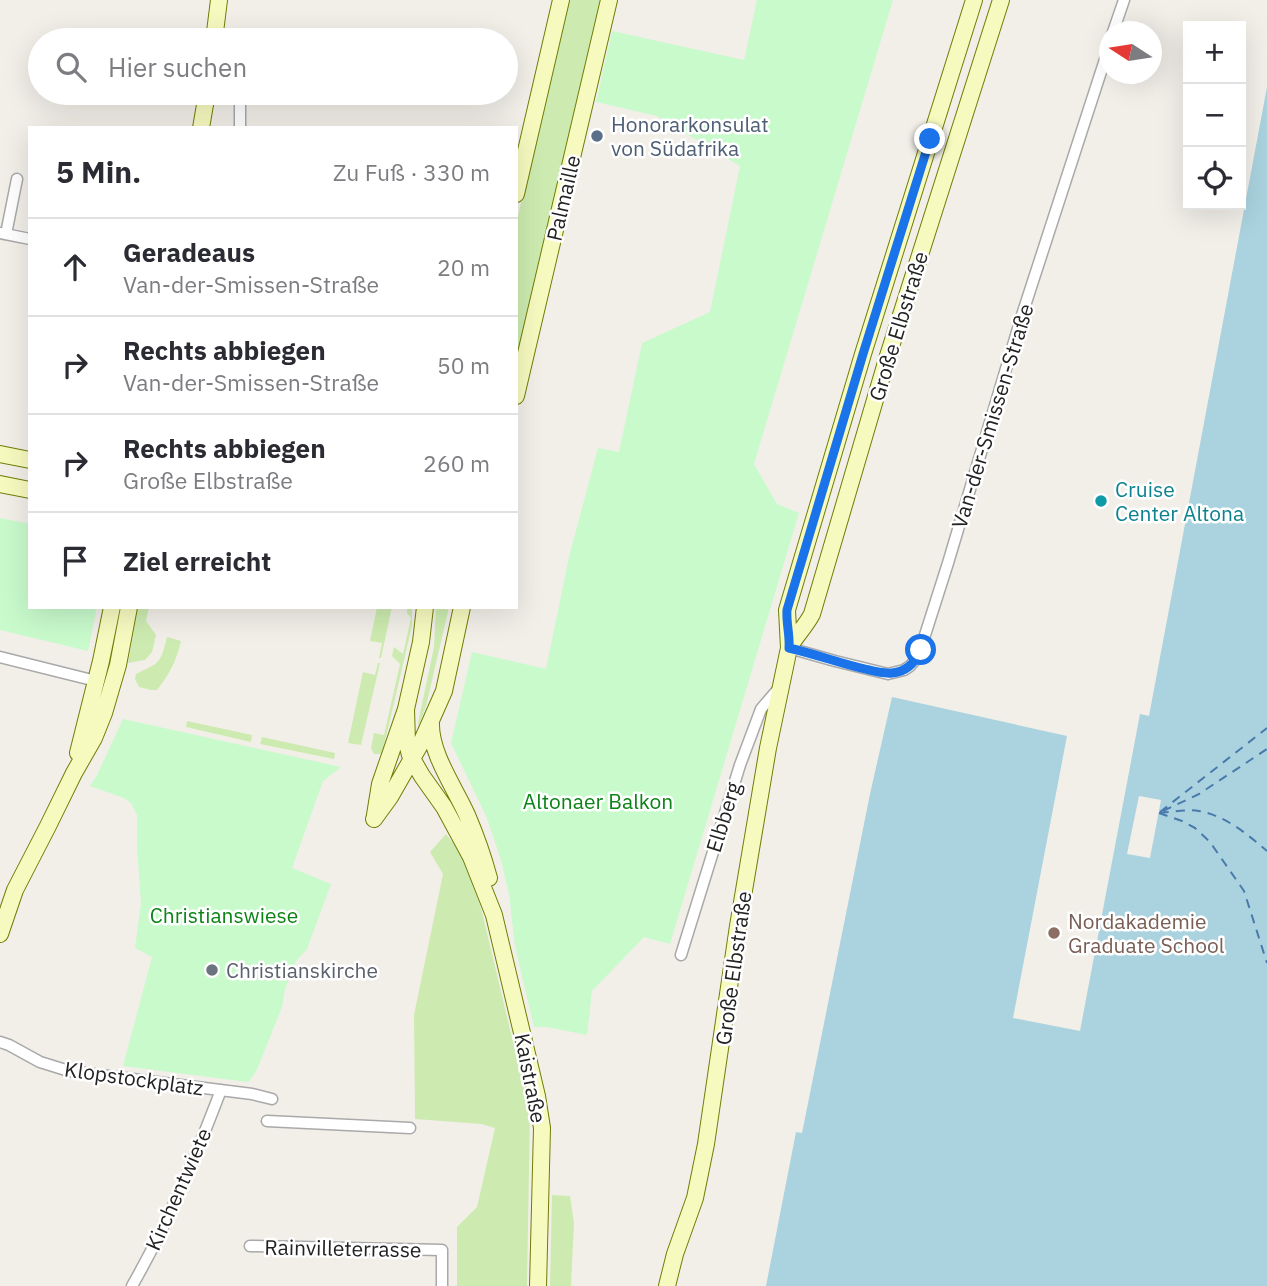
<!DOCTYPE html>
<html lang="de">
<head>
<meta charset="utf-8">
<style>
	:root { --surface:#fff; --page:#f2f2f3; --text:#2b2b33; --muted:#7c7c81; --line:#e1e1e2 }
	body { margin:0; font-family:"IBM Plex Sans",sans-serif; background:var(--page); color:var(--text) }
	.controls { position:absolute; right:21px; top:21px; display:grid; overflow:hidden; border-radius:0px; box-shadow:0 7px 28px #0002 }
	.controls button { width:63px; height:63px; display:grid; place-items:center; padding:0; border:0; border-bottom:2px solid var(--line); background:var(--surface); color:var(--text); font:35px sans-serif }
	.compass { position:absolute; left:1099px; top:21px; width:63px; height:63px; border-radius:50%; background:var(--surface); box-shadow:0 7px 28px #0002; rotate:282deg }
	.stop { position:absolute; width:21px; height:21px; margin:-16px; border:5px solid #1a73e8; border-radius:50%; background:#fff }
	.stop.end { background:#1a73e8; border-color:#fff; box-shadow:0 2px 7px #0008 }
	.list { margin:0; padding:0; list-style:none }
	h2 { display:flex; justify-content:space-between; align-items:center; height:91px; margin:0; padding:0 28px; font-size:30px }
	h2 small { font-size:23px; font-weight:400; color:var(--muted) }
	.list li { display:grid; grid-template-columns:46px 1fr auto; gap:21px; align-items:center; box-sizing:border-box; height:98px; padding:0 28px; border-top:2px solid var(--line) }
	.list b { display:block; font-size:26px; white-space:nowrap }
	.list p { margin:0; font-size:23px; white-space:nowrap; color:var(--muted) }
	.list em { font-size:23px; font-style:normal; color:var(--muted) }
	.icon { flex:none; width:38px; height:38px; fill:none; stroke:currentColor; stroke-width:2; stroke-linecap:round; stroke-linejoin:round }
	.map { position:relative; flex:none; width:1267px; height:1286px; overflow:hidden }
	.search { position:absolute; background:var(--surface); box-shadow:0 7px 28px #0002; left:28px; top:28px; width:490px; height:77px; display:flex; align-items:center; gap:18px; box-sizing:border-box; padding:0 24px; border-radius:38px; color:var(--muted); font-size:26px }
	.panel { position:absolute; background:var(--surface); box-shadow:0 7px 28px #0002; left:28px; top:126px; width:490px; height:483px; border-radius:0px }
	.map>svg:first-child { display:block }
	.grass { fill:#cdebb0 }
	.park { fill:#c8facc }
	.water { fill:#aad3df }
	.pier { fill:#f2efe9 }
	.lines { fill:none; stroke-linecap:round; stroke-linejoin:round }
	.ferry { stroke:#4a7aab; stroke-width:2; stroke-dasharray:9 7; stroke-linecap:butt }
	.street-casing { stroke:#a9a9a9; stroke-width:13 }
	.secondary-casing { stroke:#707d05; stroke-width:18 }
	.street { stroke:#fff; stroke-width:10 }
	.secondary { stroke:#f7fabf; stroke-width:16 }
	.route { stroke:#1a73e8; stroke-width:9 }
	.service-dot { fill:#5c6f8a; stroke:#fff; stroke-width:2.5 }
	.culture-dot { fill:#0f9aa8; stroke:#fff; stroke-width:2.5 }
	.education-dot { fill:#8d6e63; stroke:#fff; stroke-width:2.5 }
	.worship-dot { fill:#6b7280; stroke:#fff; stroke-width:2.5 }
	.labels { text-anchor:middle; dominant-baseline:central; stroke-width:5; stroke-linejoin:round; paint-order:stroke }
	.service-label { font-size:21px; fill:#4e5e75; stroke:#fff; text-anchor:start }
	.street-label { font-size:21px; fill:#222; stroke:#fff }
	.culture-label { font-size:21px; fill:#0d838f; stroke:#fff; text-anchor:start }
	.park-label { font-size:21px; fill:#0c8416; stroke:#fff }
	.education-label { font-size:21px; fill:#785e54; stroke:#fff; text-anchor:start }
	.worship-label { font-size:21px; fill:#5b616d; stroke:#fff; text-anchor:start }
</style>
</head>
<body>
<div class="map">
<svg width="1267" height="1286" viewBox="0 0 1267 1286">
	<rect width="100%" height="100%" fill="#f2efe9"/>
	<path class="grass" d="M569 0H601L516 368V224Z
		M138 607H149L146 621 156 635 152 652 145 660 128 663Z
		M377 607H392L381 658H379L382 643 370 641Z
		M407 607H412V626L382 754H374L371 748 374 733 384 735 400 664 392 656 394 647 403 654 411 618 407 613Z
		M436 607H448V612L426 706 419 725 418 723 434 647Z
		M167 637 181 641C176 662 170 673 157 690H151L139 687 135 679 136 674C160 662 160 665 167 637Z
		M378 663H380L361 745 348 743 363 672 375 675Z
		M187 721 252 735 251 742 186 727Z
		M262 737 335 753 334 759 260 744Z
		M446 834 465 858 482 912 530 1113 527 1286H457V1227L477 1207 495 1128 481 1124 415 1119 414 1015 443 874 430 852Z
		M552 1195 570 1196 574 1223 571 1286H550Z"/>
	<path class="park" d="M757 0H893L754 464 777 504 799 513 670 944 644 937 592 991 587 1035 547 1027H534L515 946 509 894 501 860 487 818 451 743 472 652 546 669 569 557 598 448 619 452 642 343 710 312 740 166 657 116 596 102 612 31 744 60Z
		M0 518 30 524V607H97L88 651 0 630Z
		M123 719 341 767 323 781 292 868 331 884 307 949 296 961 285 989 282 1007 256 1072 248 1082 123 1066 152 957 135 948 141 903 137 847V815L131 803 124 798 90 786 97 775Z"/>
	<path class="water" d="M1267 87V1286H766L796 1132 802 1133 870 794 892 697 1067 736 1013 1018 1080 1031 1140 714 1149 716Z"/>
	<path class="pier" d="M1139 796 1161 800 1150 858 1127 854Z"/>
	<g class="lines">
		<path class="ferry" d="M1163 811 1199 794 1267 749
			M1160 812 1267 728
			M1159 813 1182 821 1195 828 1210 842 1244 891 1267 963
			M1160 813C1172 812 1187 809 1199 811 1226 816 1247 834 1267 851"/>
		<defs>
			<path id="street" d="M1113 32 1124 0
				M240 93V128
				M0 233 30 239
				M6 234 17 179
				M789 648 835 661 888 674 904 670 910 666 918 657 948 563 1022 315 1110 44
				M0 657 96 681
				M681 955 740 765 761 709 779 688
				M0 1042 9 1045 40 1062 69 1071 252 1094 272 1099
				M267 1121 410 1128
				M250 1246 442 1250V1286
				M132 1286C168 1223 195 1158 221 1090"/>
			<path id="secondary" d="M214 40 219 0
				M201 128 207 93
				M516 194 561 0
				M516 396 609 0
				M0 454 30 460
				M0 484 30 490
				M789 648C796 635 806 626 812 614L887 359 1001 0
				M406 709 407 743 410 755 422 776 444 807 471 857 494 915 537 1096 542 1128 538 1286
				M431 723C430 753 455 788 467 815 476 836 483 856 489 878
				M78 753 101 661 112 607
				M375 815 380 784 406 709 421 642 425 607
				M374 819 390 797 421 743 444 691 462 607
				M0 934 15 890 48 826 74 773 94 738 104 713 118 665 129 607
				M667 1286 675 1254 695 1198 706 1144 738 926 768 748 789 648 787 610 863 354 974 0"/>
		</defs>
		<use href="#street" class="street-casing"/>
		<use href="#secondary" class="secondary-casing"/>
		<use href="#street" class="street"/>
		<use href="#secondary" class="secondary"/>
	</g>
	<g class="lines">
		<path class="route" d="M921 650C915 663 906 672 892 673 883 674 873 671 865 669 839 663 815 654 789 648 790 635 786 623 787 610L863 354 930 139"/>
	</g>
	<circle class="service-dot" cx="597" cy="136" r="7"/>
	<circle class="culture-dot" cx="1101" cy="501" r="7"/>
	<circle class="education-dot" cx="1054" cy="933" r="7"/>
	<circle class="worship-dot" cx="212" cy="970" r="7"/>
	<g class="labels">
		<g class="service-label">
			<text x="611" y="124">Honorarkonsulat<tspan x="611" dy="24">von Südafrika</tspan></text>
		</g>
		<g class="street-label">
			<text transform="translate(563 198) rotate(-77)">Palmaille</text>
			<text transform="translate(898 326) rotate(-73)">Große Elbstraße</text>
			<text transform="translate(992 416) rotate(-73)">Van-der-Smissen-Straße</text>
			<text transform="translate(723 817) rotate(-73)">Elbberg</text>
			<text transform="translate(733 968) rotate(-82)">Große Elbstraße</text>
			<text transform="translate(134 1078) rotate(8)">Klopstockplatz</text>
			<text transform="translate(531 1078) rotate(79)">Kaistraße</text>
			<text transform="translate(178 1189) rotate(-66)">Kirchentwiete</text>
			<text transform="translate(343 1248) rotate(1)">Rainvilleterrasse</text>
		</g>
		<g class="culture-label">
			<text x="1115" y="489">Cruise<tspan x="1115" dy="24">Center Altona</tspan></text>
		</g>
		<g class="park-label">
			<text x="598" y="801">Altonaer Balkon</text>
			<text x="224" y="915">Christianswiese</text>
		</g>
		<g class="education-label">
			<text x="1068" y="921">Nordakademie<tspan x="1068" dy="24">Graduate School</tspan></text>
		</g>
		<g class="worship-label">
			<text x="226" y="970">Christianskirche</text>
		</g>
	</g>
</svg>
<div class="controls">
<button>+</button>
<button>−</button>
<button><svg class="icon" aria-label="locate" viewBox="0 0 24 24"><circle cx="12" cy="12" r="6"/><path d="M12 2v4M12 18v4M2 12h4M18 12h4"/></svg></button>
</div>
<svg class="compass" viewBox="-18 -18 36 36"><path d="M0-13l5 13h-10z" fill="#e53935"/><path d="M0 13l5-13h-10z" fill="#7c7c81"/></svg>
<div class="stop" style="left:921px;top:650px"></div>
<div class="stop end" style="left:930px;top:139px"></div>
<div class="search"><svg class="icon" aria-label="search" viewBox="0 0 24 24"><circle cx="10" cy="10" r="6"/><path d="M15 15l6 6"/></svg>Hier suchen</div>
<section class="panel">
<h2>5 Min.<small>Zu Fuß · 330 m</small></h2>
<ul class="list">
<li><svg class="icon" aria-label="ahead" viewBox="0 0 24 24"><path d="M12 20V5M6 11l6-6 6 6"/></svg><div><b>Geradeaus</b><p>Van-der-Smissen-Straße</p></div><em>20 m</em></li>
<li><svg class="icon" aria-label="right" viewBox="0 0 24 24"><path d="M7 20v-9h11M14 6l5 5-5 5"/></svg><div><b>Rechts abbiegen</b><p>Van-der-Smissen-Straße</p></div><em>50 m</em></li>
<li><svg class="icon" aria-label="right" viewBox="0 0 24 24"><path d="M7 20v-9h11M14 6l5 5-5 5"/></svg><div><b>Rechts abbiegen</b><p>Große Elbstraße</p></div><em>260 m</em></li>
<li><svg class="icon" aria-label="arrive" viewBox="0 0 24 24"><path d="M6 21V4h12l-3 4 3 4H6"/></svg><div><b>Ziel erreicht</b></div></li>
</ul>
</section>
</div>
</body>
</html>
